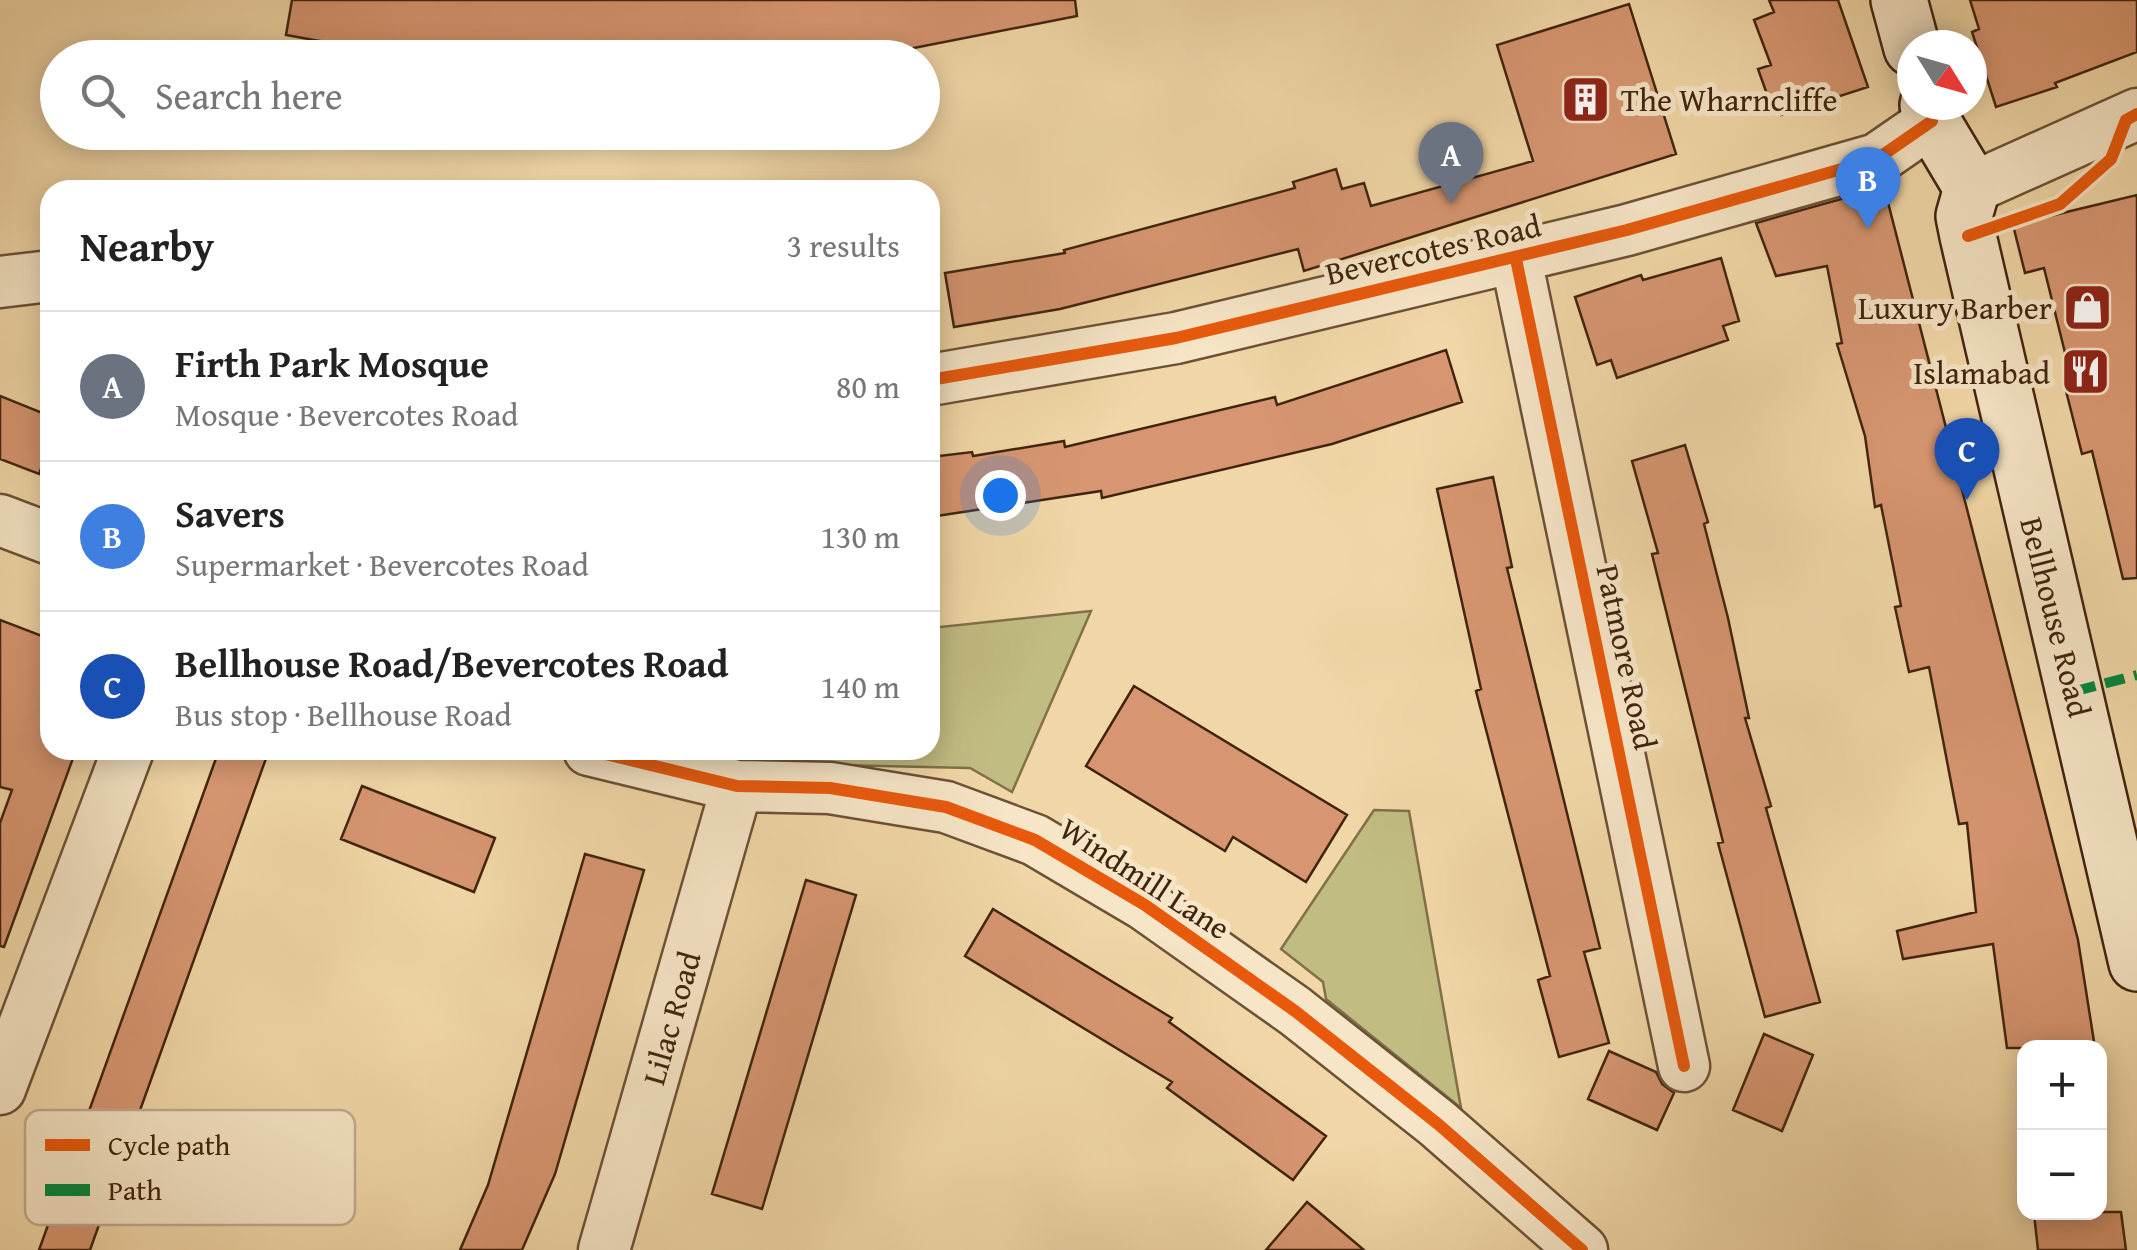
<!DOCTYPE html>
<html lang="en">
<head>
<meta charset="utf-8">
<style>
	:root { --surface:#fff; --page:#f6f6f6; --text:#222; --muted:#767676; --line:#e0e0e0; --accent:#8f2418 }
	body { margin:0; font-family:"Gentium Book Plus",serif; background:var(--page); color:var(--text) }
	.controls { position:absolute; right:30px; bottom:30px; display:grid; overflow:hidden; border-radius:20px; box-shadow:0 5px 25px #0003 }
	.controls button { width:90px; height:90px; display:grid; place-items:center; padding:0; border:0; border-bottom:2px solid var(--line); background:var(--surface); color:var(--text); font:50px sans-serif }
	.compass { position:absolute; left:1897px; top:30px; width:90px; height:90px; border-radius:50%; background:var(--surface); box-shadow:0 5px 25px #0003; rotate:127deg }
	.you { position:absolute; left:1000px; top:495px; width:35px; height:35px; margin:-25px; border:8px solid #fff; border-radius:50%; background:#1a73e8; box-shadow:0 0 0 15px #1a73e833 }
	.badge { display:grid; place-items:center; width:65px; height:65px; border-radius:50%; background:var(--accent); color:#fff; font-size:32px; font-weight:700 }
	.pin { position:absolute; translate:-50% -82px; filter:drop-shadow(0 2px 5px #0008) }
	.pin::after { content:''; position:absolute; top:52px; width:35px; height:30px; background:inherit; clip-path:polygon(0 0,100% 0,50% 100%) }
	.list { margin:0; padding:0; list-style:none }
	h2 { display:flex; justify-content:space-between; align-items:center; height:130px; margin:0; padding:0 40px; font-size:42px }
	h2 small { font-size:32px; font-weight:400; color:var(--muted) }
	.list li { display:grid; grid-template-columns:65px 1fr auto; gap:30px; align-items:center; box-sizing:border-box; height:150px; padding:0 40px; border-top:2px solid var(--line) }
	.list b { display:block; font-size:38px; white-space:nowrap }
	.list p { margin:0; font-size:32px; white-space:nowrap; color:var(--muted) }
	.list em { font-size:32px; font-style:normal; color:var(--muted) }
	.icon { flex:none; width:55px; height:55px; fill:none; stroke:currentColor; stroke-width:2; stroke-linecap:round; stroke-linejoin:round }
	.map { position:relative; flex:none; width:2137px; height:1250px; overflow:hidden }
	.search { position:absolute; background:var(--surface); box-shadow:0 5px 25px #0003; left:40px; top:40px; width:900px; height:110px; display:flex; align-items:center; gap:25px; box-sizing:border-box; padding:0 35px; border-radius:55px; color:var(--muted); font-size:38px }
	.panel { position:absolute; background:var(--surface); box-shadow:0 5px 25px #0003; left:40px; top:180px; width:900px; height:580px; border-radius:30px }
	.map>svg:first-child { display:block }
	.green { fill:#c1bc82; stroke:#817048; stroke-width:2.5 }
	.building { fill:#d79671; stroke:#41240f; stroke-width:2.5 }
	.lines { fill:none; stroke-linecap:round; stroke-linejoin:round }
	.minor-casing { stroke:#6d5135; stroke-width:55 }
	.secondary-casing { stroke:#41240f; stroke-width:60 }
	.minor { stroke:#f6e5c6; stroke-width:50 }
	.secondary { stroke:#f6e5c6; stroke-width:55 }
	.quiet { stroke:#00873e; stroke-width:10; stroke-dasharray:20 10; stroke-linecap:butt }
	.cycleway-casing { stroke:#f6e5c6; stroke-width:19 }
	.cycleway { stroke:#e8590c; stroke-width:12 }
	.labels { text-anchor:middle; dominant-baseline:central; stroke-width:10; stroke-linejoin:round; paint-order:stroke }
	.poi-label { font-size:32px; fill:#41240f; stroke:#f6e5c6; text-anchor:end }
	.street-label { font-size:32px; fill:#41240f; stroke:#f6e5c6 }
	.key { fill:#f6e5c6; stroke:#c0ab8f; stroke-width:2.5 }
	.key-label { font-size:28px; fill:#41240f }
</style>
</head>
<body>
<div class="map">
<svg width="2137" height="1250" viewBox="0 0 2137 1250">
	<rect width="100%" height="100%" fill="#f1d7a7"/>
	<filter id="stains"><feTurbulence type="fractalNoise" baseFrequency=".002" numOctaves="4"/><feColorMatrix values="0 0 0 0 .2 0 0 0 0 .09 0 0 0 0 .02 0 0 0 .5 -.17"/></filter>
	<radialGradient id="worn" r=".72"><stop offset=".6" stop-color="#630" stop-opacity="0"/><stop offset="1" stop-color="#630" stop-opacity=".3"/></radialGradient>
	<path class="green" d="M1091 611 1012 792 970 768 791 764 693 750H930V628Z
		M1374 810 1409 811 1461 1108 1326 999 1323 982 1281 949Z"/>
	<path class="building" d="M292 0H1075L1077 16 863 58H539V53L519 52 388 48 387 53 286 35Z
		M1769 0H1838L1868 87 1781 115 1779 109 1773 111 1758 69 1771 65 1754 20 1774 12Z
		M1970 0H2137V52L2055 83 2057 87 1996 107 1972 32 1979 29Z
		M1629 4 1676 154 1304 271 1298 249 1060 309 954 327 945 273 1065 253 1064 250 1295 188 1293 182 1336 169 1342 189 1364 183 1371 206 1533 161 1497 45Z
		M1884 187 2078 940 2095 1048H2007L1993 944 1903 959 1897 931 1976 912 1967 823 1959 824 1929 667 1909 672 1895 607 1901 606 1881 505 1875 507 1865 436 1837 344 1842 343 1827 266 1776 276 1756 223Z
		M2137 195V578L2123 579 2092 451 2082 454 2066 391 2074 389 2044 268 2025 273 2013 225Z
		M1721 258 1739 321 1723 326 1728 340 1617 378 1611 360 1597 365 1575 297 1641 275 1643 280Z
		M1446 350 1462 402 1332 444 1102 498 1101 491 930 517V457L972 452 973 456 1064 441 1065 447 1275 397 1277 405Z
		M0 396 50 416V445L39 474 0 459Z
		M1685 445 1708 522 1704 524 1728 618 1749 718H1745L1771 806 1766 808 1820 1002 1765 1017 1718 843 1723 842 1652 554 1658 553 1632 461Z
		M1493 477 1512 567 1507 568 1600 948 1584 952 1609 1043 1559 1057 1538 980 1550 976 1476 691 1481 689 1437 489Z
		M0 620 50 639V750H76L4 947 0 946V823L12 790 0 787Z
		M1134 686 1347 815 1306 882 1233 837 1225 851 1086 766Z
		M219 750H269L90 1250H39Z
		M362 786 495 838 474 892 341 839Z
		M585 854 644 870 555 1174 522 1250H460L488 1185Z
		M806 880 856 895 762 1209 712 1194Z
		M993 909 1172 1018 1169 1022 1326 1136 1293 1180 1167 1088 1172 1082 965 956Z
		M1764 1034 1813 1055 1782 1131 1733 1110Z
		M1609 1051 1656 1072 1662 1084 1674 1093 1657 1130 1588 1099Z
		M1307 1202 1364 1250H1266Z
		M2100 1212H2121L2126 1250H2038L2034 1214Z"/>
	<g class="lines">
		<defs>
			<path id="minor" d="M1972 188 2137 114
				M1516 259 1684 1066
				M0 282 50 276
				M930 380 1176 338 1627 230 1877 159 1932 121
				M0 520 50 539
				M589 750 737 786 830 788 946 807 1035 840 1145 905 1295 1011 1438 1124 1582 1250
				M0 1089 128 750
				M604 1250 737 786"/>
			<path id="secondary" d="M1899 0 1912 48
				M1928 105 1932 121 1972 188 1964 216 1968 236 2137 963"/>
		</defs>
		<use href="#minor" class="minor-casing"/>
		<use href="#secondary" class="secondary-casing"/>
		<use href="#minor" class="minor"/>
		<use href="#secondary" class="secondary"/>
		<path class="quiet" d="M2076 691 2137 675"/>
		<defs>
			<path id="cycleway" d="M1968 236 2060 204 2111 159 2126 120 2137 114
				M1516 259 1684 1066
				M930 380 1176 338 1627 230 1877 159 1932 121
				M589 750 737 786 830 788 946 807 1035 840 1145 905 1295 1011 1438 1124 1582 1250"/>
		</defs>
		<use href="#cycleway" class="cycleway-casing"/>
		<use href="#cycleway" class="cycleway"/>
	</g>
	<defs>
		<symbol id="building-square" viewBox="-11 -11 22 22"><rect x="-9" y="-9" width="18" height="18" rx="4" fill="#8f2418" stroke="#f6e5c6"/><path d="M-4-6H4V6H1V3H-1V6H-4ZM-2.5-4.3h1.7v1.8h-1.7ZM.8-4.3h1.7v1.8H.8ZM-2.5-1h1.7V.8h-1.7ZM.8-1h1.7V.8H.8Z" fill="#fff"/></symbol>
		<symbol id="shop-square" viewBox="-11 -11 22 22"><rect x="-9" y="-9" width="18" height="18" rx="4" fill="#8f2418" stroke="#f6e5c6"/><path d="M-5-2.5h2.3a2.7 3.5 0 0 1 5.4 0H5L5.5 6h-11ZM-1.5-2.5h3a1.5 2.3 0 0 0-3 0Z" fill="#fff"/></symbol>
		<symbol id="restaurant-square" viewBox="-11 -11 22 22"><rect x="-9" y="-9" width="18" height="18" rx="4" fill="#8f2418" stroke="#f6e5c6"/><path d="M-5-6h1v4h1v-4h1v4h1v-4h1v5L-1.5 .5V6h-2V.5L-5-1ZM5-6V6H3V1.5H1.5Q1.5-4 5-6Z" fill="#fff"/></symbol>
	</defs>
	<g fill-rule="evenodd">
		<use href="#building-square" x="1558" y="72" width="55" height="55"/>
		<use href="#shop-square" x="2060" y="280" width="55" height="55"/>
		<use href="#restaurant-square" x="2058" y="344" width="55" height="55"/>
	</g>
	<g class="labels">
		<g class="poi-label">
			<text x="1621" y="99" text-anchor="start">The Wharncliffe</text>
			<text x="2052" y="307">Luxury Barber</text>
			<text x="2050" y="372">Islamabad</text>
		</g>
		<g class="street-label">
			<text transform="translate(1433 249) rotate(-13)">Bevercotes Road</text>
			<text transform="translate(2056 617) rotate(76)">Bellhouse Road</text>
			<text transform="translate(1627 657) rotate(78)">Patmore Road</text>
			<text transform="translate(1145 878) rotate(33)">Windmill Lane</text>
			<text transform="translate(671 1018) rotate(-74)">Lilac Road</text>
		</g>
	</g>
	<rect x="25" y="1110" width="330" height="115" rx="15" class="key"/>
	<rect x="45" y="1139" width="45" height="12" fill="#e8590c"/>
	<rect x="45" y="1184" width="45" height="12" fill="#00873e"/>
	<g class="key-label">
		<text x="108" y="1155">Cycle path</text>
		<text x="108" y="1200">Path</text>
	</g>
	<rect width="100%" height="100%" filter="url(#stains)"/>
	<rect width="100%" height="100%" fill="url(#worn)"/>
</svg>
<div class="controls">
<button>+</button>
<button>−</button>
</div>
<svg class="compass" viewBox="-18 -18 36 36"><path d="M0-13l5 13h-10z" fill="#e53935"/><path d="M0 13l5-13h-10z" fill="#767676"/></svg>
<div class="you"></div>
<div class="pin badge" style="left:1451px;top:204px;background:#6b7280">A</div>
<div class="pin badge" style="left:1868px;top:229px;background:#3f7fe0">B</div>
<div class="pin badge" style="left:1967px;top:500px;background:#1a4fb4">C</div>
<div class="search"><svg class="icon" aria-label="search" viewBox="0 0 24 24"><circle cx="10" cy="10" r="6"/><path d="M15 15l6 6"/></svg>Search here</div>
<section class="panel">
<h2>Nearby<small>3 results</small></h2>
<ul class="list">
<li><span class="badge" style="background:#6b7280">A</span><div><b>Firth Park Mosque</b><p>Mosque · Bevercotes Road</p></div><em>80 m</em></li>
<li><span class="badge" style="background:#3f7fe0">B</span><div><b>Savers</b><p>Supermarket · Bevercotes Road</p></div><em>130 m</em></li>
<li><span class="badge" style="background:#1a4fb4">C</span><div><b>Bellhouse Road/Bevercotes Road</b><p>Bus stop · Bellhouse Road</p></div><em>140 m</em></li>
</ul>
</section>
</div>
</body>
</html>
